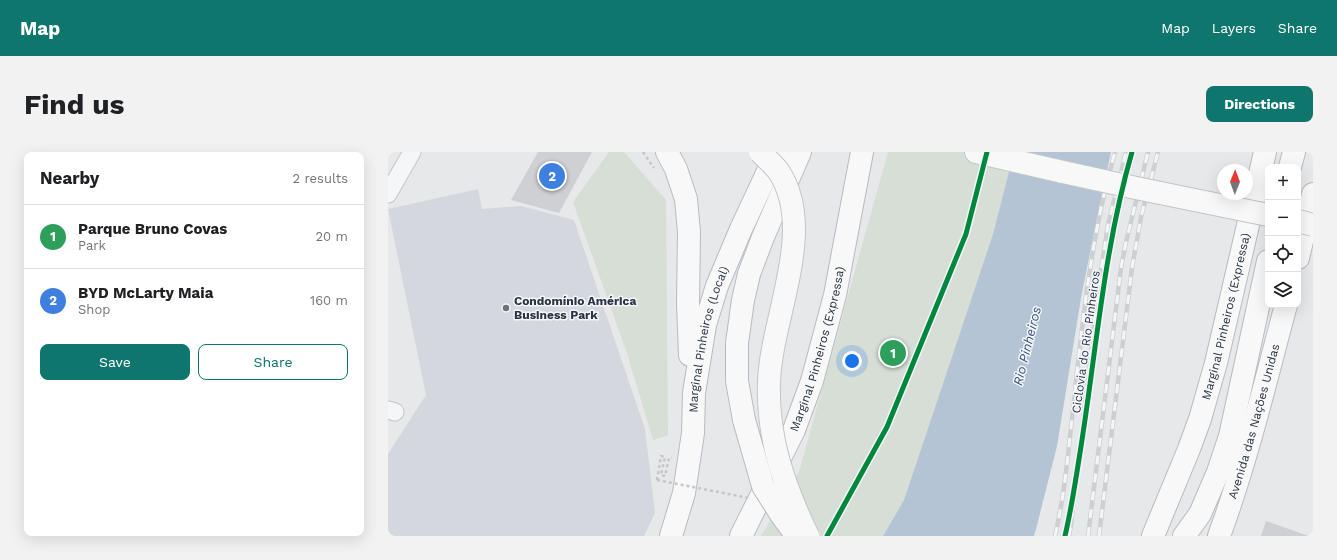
<!DOCTYPE html>
<html lang="en">
<head>
<meta charset="utf-8">
<style>
	:root { --surface:#fff; --page:#f2f2f2; --text:#202124; --muted:#757577; --line:#e0e0e0; --accent:#0f766e }
	body { margin:0; font-family:"Work Sans",sans-serif; background:var(--page); color:var(--text) }
	.controls { position:absolute; right:12px; top:12px; display:grid; overflow:hidden; border-radius:8px; box-shadow:0 4px 16px #0002 }
	.controls button { width:36px; height:36px; display:grid; place-items:center; padding:0; border:0; border-bottom:1px solid var(--line); background:var(--surface); color:var(--text); font:20px sans-serif }
	.compass { position:absolute; left:829px; top:12px; width:36px; height:36px; border-radius:50%; background:var(--surface); box-shadow:0 4px 16px #0002; rotate:1deg }
	.you { position:absolute; left:464px; top:209px; width:14px; height:14px; margin:-10px; border:3px solid #fff; border-radius:50%; background:#1a73e8; box-shadow:0 0 0 6px #1a73e833 }
	.badge { display:grid; place-items:center; width:26px; height:26px; border-radius:50%; background:var(--accent); color:#fff; font-size:13px; font-weight:700 }
	.pin { position:absolute; translate:-50% -50%; border:2px solid #fff; box-shadow:0 1px 4px #0006 }
	.list { margin:0; padding:0; list-style:none }
	h2 { display:flex; justify-content:space-between; align-items:center; height:52px; margin:0; padding:0 16px; font-size:17px }
	h2 small { font-size:13px; font-weight:400; color:var(--muted) }
	.list li { display:grid; grid-template-columns:26px 1fr auto; gap:12px; align-items:center; box-sizing:border-box; height:64px; padding:0 16px; border-top:1px solid var(--line) }
	.list b { display:block; font-size:15px; white-space:nowrap }
	.list p { margin:0; font-size:13px; white-space:nowrap; color:var(--muted) }
	.list em { font-size:13px; font-style:normal; color:var(--muted) }
	.actions { display:flex; gap:8px; padding:12px 16px }
	.actions a { flex:1; padding:9px 0; border:1px solid var(--accent); border-radius:8px; text-align:center; font-size:14px; color:var(--accent) }
	.actions .main { background:var(--accent); color:#fff }
	.icon { flex:none; width:22px; height:22px; fill:none; stroke:currentColor; stroke-width:2; stroke-linecap:round; stroke-linejoin:round }
	.map { position:relative; flex:none; width:925px; height:384px; overflow:hidden; border-radius:8px }
	header { display:flex; align-items:center; gap:24px; box-sizing:border-box; height:56px; padding:0 20px; background:var(--accent); color:#fff }
	header strong { font-size:19px }
	nav { display:flex; gap:22px; margin-inline-start:auto; font-size:14px }
	.intro { display:flex; align-items:center; justify-content:space-between; box-sizing:border-box; height:96px; padding:0 24px }
	h1 { margin:0; font-size:28px }
	.button { padding:10px 18px; border-radius:8px; background:var(--accent); color:#fff; font-size:14px; font-weight:700 }
	main { display:flex; gap:24px; padding:0 24px }
	aside { flex:1; background:var(--surface); border-radius:8px; box-shadow:0 4px 16px #0002 }
	.map>svg:first-child { display:block }
	.built { fill:#d4d7dd }
	.green { fill:#d6ded6 }
	.water { fill:#b4c4d5 }
	.building { fill:#ced0d3 }
	.lines { fill:none; stroke-linecap:round; stroke-linejoin:round }
	.street-casing { stroke:#c4c6c8; stroke-width:19 }
	.primary-casing { stroke:#c2c5c8; stroke-width:24 }
	.highway-casing { stroke:#b8bbbf; stroke-width:24 }
	.path { stroke:#c5c6ca; stroke-width:2.5; stroke-dasharray:3 3; stroke-linecap:butt }
	.street { stroke:#f5f6f7; stroke-width:17 }
	.primary { stroke:#f8f8f8; stroke-width:22 }
	.highway { stroke:#f8f8f8; stroke-width:22 }
	.rail-casing { stroke:#cecfd2; stroke-width:4.5 }
	.rail { stroke:#f4f6f9; stroke-width:3; stroke-dasharray:9; stroke-linecap:butt }
	.primary-bridge-casing { stroke:#c2c5c8; stroke-width:24; stroke-linecap:butt }
	.highway-bridge-casing { stroke:#b8bbbf; stroke-width:24; stroke-linecap:butt }
	.path-bridge { stroke:#c5c6ca; stroke-width:2.5; stroke-dasharray:3 3; stroke-linecap:butt }
	.primary-bridge { stroke:#f8f8f8; stroke-width:22 }
	.highway-bridge { stroke:#f8f8f8; stroke-width:22 }
	.cycleway-casing { stroke:#f4f6f9; stroke-width:8 }
	.cycleway { stroke:#00873e; stroke-width:5 }
	.poi-dot { fill:#6c737f; stroke:#f4f6f9; stroke-width:1.5 }
	.labels { text-anchor:middle; dominant-baseline:central; stroke-width:3; stroke-linejoin:round; paint-order:stroke }
	.poi-label { font-size:12px; font-weight:bold; fill:#2b3445; stroke:#f4f6f9; text-anchor:start }
	.street-label { font-size:12px; fill:#2b3445; stroke:#f4f6f9 }
	.water-label { font-size:13px; font-style:italic; fill:#34527a; stroke:#f4f6f9 }
</style>
</head>
<body>
<header>
<strong>Map</strong>
<nav><a>Map</a><a>Layers</a><a>Share</a></nav>
</header>
<div class="intro"><h1>Find us</h1><a class="button">Directions</a></div>
<main>
<aside>
<h2>Nearby<small>2 results</small></h2>
<ul class="list">
<li><span class="badge" style="background:#2e9e5b">1</span><div><b>Parque Bruno Covas</b><p>Park</p></div><em>20 m</em></li>
<li><span class="badge" style="background:#3f7fe0">2</span><div><b>BYD McLarty Maia</b><p>Shop</p></div><em>160 m</em></li>
</ul>
<div class="actions"><a class="main">Save</a><a>Share</a></div>
</aside>
<div class="map">
<svg width="925" height="384" viewBox="0 0 925 384">
	<rect width="100%" height="100%" fill="#e6e8ea"/>
	<path class="built" d="M90 37 94 57 133 54 186 68 257 277 267 361 256 384H0V302L38 243 0 57Z"/>
	<path class="green" d="M221 0H236L278 48 280 283 265 288 239 201 185 50Z
		M500 0H626L605 82 516 348 495 384H373L411 320Z"/>
	<path class="water" d="M626 0H723L709 66 693 146 669 294 648 377 646 384H495L516 348 605 82Z"/>
	<path class="building" d="M150 0H204L171 61 123 48Z
		M878 369 921 384H873Z"/>
	<g class="lines">
		<defs>
			<path id="street" d="M0 42 24 0
				M0 258 7 260"/>
			<path id="primary" d="M588 0 675 20"/>
			<g id="highway">
				<path d="M279 0 288 17 298 47 301 80 300 151 302 203"/>
				<path d="M902 15 906 0"/>
				<path d="M910 106 925 42"/>
				<path d="M361 122 375 85 412 0"/>
				<path id="s1" d="M283 384 296 341 305 281 306 241 317 173 329 134 353 77 389 0"/>
				<path id="s2" d="M353 384 406 278 424 229 447 143 474 0"/>
				<path id="s3" d="M765 384 801 297 812 267 828 211 877 0"/>
				<path d="M796 384 812 362 830 320 842 284 880 109"/>
				<path id="s4" d="M831 384C859 308 877 231 898 153"/>
			</g>
		</defs>
		<use href="#street" class="street-casing"/>
		<use href="#primary" class="primary-casing"/>
		<use href="#highway" class="highway-casing"/>
		<path class="path" d="M255 0 266 16
			M269 328 273 304 277 305 273 323 277 324 281 306H284"/>
		<use href="#street" class="street"/>
		<use href="#primary" class="primary"/>
		<use href="#highway" class="highway"/>
		<defs>
			<path id="rail" d="M667 384C677 342 680 300 685 258 694 172 703 83 727 0
				M681 384 683 373 710 138 720 73 738 0
				M700 384 733 116 738 90 760 0
				M711 384 744 116 753 65 770 0"/>
		</defs>
		<use href="#rail" class="rail-casing"/>
		<use href="#rail" class="rail"/>
		<defs>
			<path id="primary-bridge" d="M372 0C378 6 386 13 391 20 429 78 383 166 381 230 379 286 396 334 420 384
				M675 20 748 36 880 63
				M910 69 925 73"/>
			<path id="highway-bridge" d="M361 122 355 148 349 191V229L356 268 375 334 394 364 409 384"/>
		</defs>
		<use href="#primary-bridge" class="primary-bridge-casing"/>
		<use href="#highway-bridge" class="highway-bridge-casing"/>
		<path class="path-bridge" d="M269 328 361 346"/>
		<use href="#primary-bridge" class="primary-bridge"/>
		<use href="#highway-bridge" class="highway-bridge"/>
		<defs>
			<path id="cycleway" d="M439 384 499 275 578 82 599 0
				M677 384C683 358 687 333 691 307 708 204 715 100 744 0"/>
		</defs>
		<use href="#cycleway" class="cycleway-casing"/>
		<use href="#cycleway" class="cycleway"/>
	</g>
	<circle class="poi-dot" cx="118" cy="156" r="4"/>
	<g class="labels">
		<g class="poi-label">
			<text x="126" y="149">Condomínio América<tspan x="126" dy="14">Business Park</tspan></text>
		</g>
		<g class="street-label">
			<text stroke="none"><textPath href="#s3" startOffset="232">Marginal Pinheiros (Expressa)</textPath></text>
			<text stroke="none"><textPath href="#s1" startOffset="201">Marginal Pinheiros (Local)</textPath></text>
			<text transform="translate(698 190) rotate(-82)">Ciclovia do Rio Pinheiros</text>
			<text stroke="none"><textPath href="#s2" startOffset="203">Marginal Pinheiros (Expressa)</textPath></text>
			<text stroke="none"><textPath href="#s4" startOffset="120">Avenida das Nações Unidas</textPath></text>
		</g>
		<g class="water-label">
			<text transform="translate(639 194) rotate(-76)">Rio Pinheiros</text>
		</g>
	</g>
</svg>
<div class="controls">
<button>+</button>
<button>−</button>
<button><svg class="icon" aria-label="locate" viewBox="0 0 24 24"><circle cx="12" cy="12" r="6"/><path d="M12 2v4M12 18v4M2 12h4M18 12h4"/></svg></button>
<button><svg class="icon" aria-label="layers" viewBox="0 0 24 24"><path d="M12 4l9 5-9 5-9-5zM3 14l9 5 9-5"/></svg></button>
</div>
<svg class="compass" viewBox="-18 -18 36 36"><path d="M0-13l5 13h-10z" fill="#e53935"/><path d="M0 13l5-13h-10z" fill="#757577"/></svg>
<div class="you"></div>
<div class="pin badge" style="left:505px;top:201px;background:#2e9e5b">1</div>
<div class="pin badge" style="left:164px;top:24px;background:#3f7fe0">2</div>
</div>
</main>
</body>
</html>
